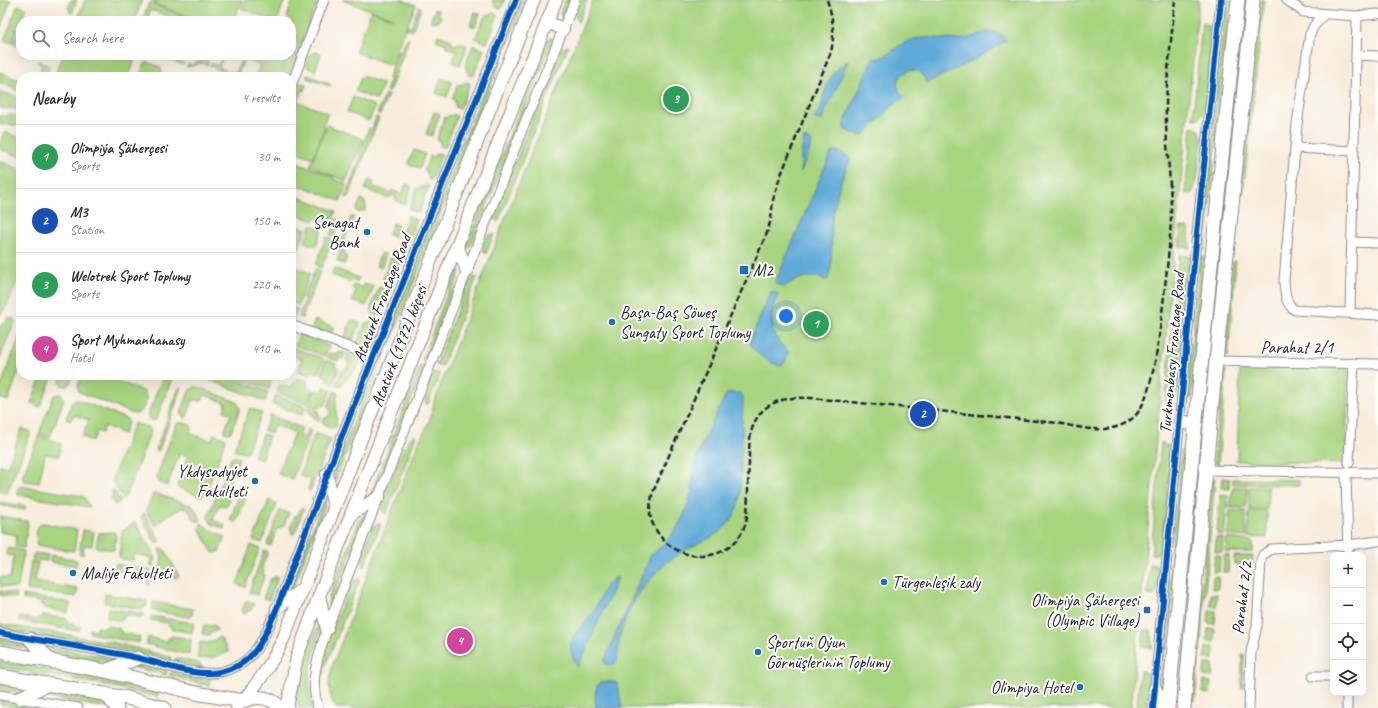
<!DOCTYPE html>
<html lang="en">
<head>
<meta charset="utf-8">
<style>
	:root { --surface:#fff; --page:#f7f7f7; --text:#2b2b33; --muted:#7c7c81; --line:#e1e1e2; --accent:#7c3aed }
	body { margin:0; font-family:Caveat,sans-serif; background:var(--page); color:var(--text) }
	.controls { position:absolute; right:12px; bottom:12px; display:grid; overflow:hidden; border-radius:8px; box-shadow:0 4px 16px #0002 }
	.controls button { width:36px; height:36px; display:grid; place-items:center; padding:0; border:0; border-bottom:1px solid var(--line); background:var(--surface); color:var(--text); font:20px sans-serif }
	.you { position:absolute; left:786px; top:316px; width:14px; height:14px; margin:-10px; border:3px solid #fff; border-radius:50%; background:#1a73e8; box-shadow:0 0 0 6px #1a73e833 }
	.badge { display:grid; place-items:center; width:26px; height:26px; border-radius:50%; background:var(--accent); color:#fff; font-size:13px; font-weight:700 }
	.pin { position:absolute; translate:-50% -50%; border:2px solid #fff; box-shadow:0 1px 4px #0006 }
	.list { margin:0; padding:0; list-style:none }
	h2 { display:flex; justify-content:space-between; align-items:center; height:52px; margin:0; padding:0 16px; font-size:17px }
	h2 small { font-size:13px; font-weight:400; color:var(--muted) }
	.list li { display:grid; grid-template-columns:26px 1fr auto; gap:12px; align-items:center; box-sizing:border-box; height:64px; padding:0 16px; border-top:1px solid var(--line) }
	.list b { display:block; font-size:15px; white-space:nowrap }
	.list p { margin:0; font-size:13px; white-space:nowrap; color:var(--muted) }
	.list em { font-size:13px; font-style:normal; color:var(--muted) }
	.icon { flex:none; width:22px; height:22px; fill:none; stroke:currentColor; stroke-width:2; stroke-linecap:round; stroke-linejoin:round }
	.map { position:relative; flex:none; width:1378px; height:708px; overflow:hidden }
	.search { position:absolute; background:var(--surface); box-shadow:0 4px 16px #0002; left:16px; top:16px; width:280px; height:44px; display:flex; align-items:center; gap:10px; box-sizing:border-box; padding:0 14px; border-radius:16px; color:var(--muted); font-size:15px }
	.panel { position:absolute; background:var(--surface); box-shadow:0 4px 16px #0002; left:16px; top:72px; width:280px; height:308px; border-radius:16px }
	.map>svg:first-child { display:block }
	.green { fill:#a8d480; stroke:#657b5e }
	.water { fill:#60aad8; stroke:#41668a }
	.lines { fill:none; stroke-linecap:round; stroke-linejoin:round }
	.minor-casing { stroke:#8d888c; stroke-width:11 }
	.secondary-casing { stroke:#8d888c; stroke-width:14 }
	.primary-casing { stroke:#8d888c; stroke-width:15 }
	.minor { stroke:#fff; stroke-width:9 }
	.secondary { stroke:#fff; stroke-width:12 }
	.primary { stroke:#fff; stroke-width:13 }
	.rail { stroke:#22223b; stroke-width:2.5; stroke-dasharray:6 3; stroke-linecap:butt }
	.cycleway-casing { stroke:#fdfcf7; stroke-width:8 }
	.cycleway { stroke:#0057b8; stroke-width:6 }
	.poi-dot { fill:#1f6fb2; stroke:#fdfcf7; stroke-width:1.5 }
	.labels { text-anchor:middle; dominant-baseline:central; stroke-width:4; stroke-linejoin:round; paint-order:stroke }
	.poi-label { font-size:17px; fill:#22223b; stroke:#fdfcf7; text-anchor:start }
	.street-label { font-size:17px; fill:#22223b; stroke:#fdfcf7 }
</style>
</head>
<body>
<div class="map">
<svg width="1378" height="708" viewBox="0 0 1378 708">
	<rect width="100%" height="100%" fill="#fdfcf7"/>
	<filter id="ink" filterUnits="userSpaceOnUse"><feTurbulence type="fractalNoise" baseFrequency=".025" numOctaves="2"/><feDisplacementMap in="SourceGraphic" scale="8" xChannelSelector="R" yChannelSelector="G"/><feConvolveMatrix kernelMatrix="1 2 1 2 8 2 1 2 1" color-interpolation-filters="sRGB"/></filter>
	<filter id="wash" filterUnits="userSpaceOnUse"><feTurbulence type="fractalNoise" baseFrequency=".012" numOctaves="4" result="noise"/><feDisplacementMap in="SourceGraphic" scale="16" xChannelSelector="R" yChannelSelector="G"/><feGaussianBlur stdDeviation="0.9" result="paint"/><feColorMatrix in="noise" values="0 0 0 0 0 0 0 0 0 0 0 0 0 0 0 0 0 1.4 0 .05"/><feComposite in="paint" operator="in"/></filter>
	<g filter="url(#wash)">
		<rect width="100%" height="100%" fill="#f8eddc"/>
		<path class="green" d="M0 0H11L0 28Z
			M71 0H77L72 13 69 12 70 9 68 8Z
			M85 0H142L134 21H77Z
			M152 0H156L154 5 196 21H192L179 16 178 20 151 10 146 21H142L149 3H151Z
			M157 0H242L233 21H199L155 4Z
			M244 0H286L285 3 284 2 277 21H275L241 8Z
			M293 0H318L288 77H255L260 65 244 59 238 74 244 77H235L227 74 228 71 236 73 242 58 235 55H283L290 58 298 38 291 35 292 20 287 17Z
			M342 0H402L416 5 408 24H407L391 65 355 52 371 11 393 18Z
			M492 0H505L501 9 496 7Z
			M521 0H525L466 147 389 346 384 344 493 67Z
			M565 0H570L564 15 561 16 560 13Z
			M580 0H587L578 22C573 14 577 8 580 0Z
			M593 0H1199L1170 292 1131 708H336C327 694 328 679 333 664L419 441C427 428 432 416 434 402L503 224Z
			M1226 0H1231L1205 250H1201Z
			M1260 0H1264L1243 194H1240Z
			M18 5 26 8 18 27 10 24Z
			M419 6 421 9 412 31 406 28 407 26 411 27Z
			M435 9 439 11 437 14 441 16 440 20 434 22 430 21Z
			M475 12 480 14 475 27 470 25Z
			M493 13 498 15 487 43 475 38 485 16Z
			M1202 22 1208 26 1212 34 1205 110 1199 118 1193 119Z
			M10 26 17 29 12 43 4 40Z
			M19 31 21 32V47L13 44Z
			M438 35 451 40 453 46 459 43 467 46 460 65 453 62 457 51 446 47 447 44 436 40Z
			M551 37 553 40 470 247 468 249 466 246 548 39Z
			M407 38 409 39 389 92 386 91 390 80 388 79 398 51H401Z
			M473 45 484 50 473 76 468 74 469 72 466 71 467 68 465 67Z
			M568 46 498 222 494 218 495 213 558 53 562 48Z
			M316 52 321 54 315 71 308 68 306 63 310 54Z
			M63 55H135V58L129 77H54Z
			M157 55H178L176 59 184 63 183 65Z
			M199 55H203L202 59 209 61 207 65 201 63 189 67H186L188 64 192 65 196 63Z
			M222 55H224L219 67 226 70 225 73 210 66 211 63 218 66Z
			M38 61 50 66 46 77H38L42 65 37 62Z
			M147 62 160 67 163 75 161 76 159 72 149 77 139 76 144 65Z
			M0 72 21 81V92L0 83Z
			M308 75 330 84 331 86H329L307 78 306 76Z
			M362 76 383 84 377 100 355 91Z
			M441 78 452 82 447 97 436 93Z
			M465 82 470 83 460 109 455 107 456 104 454 103 455 100 452 99 458 84 461 85V84H464Z
			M301 83 305 84 306 86 304 91 302 90 298 102 328 113 323 125 325 126 313 158 292 150 291 151V103L298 84Z
			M0 91 21 99V110L13 108H0Z
			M385 94 388 95 380 115 377 114Z
			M353 97 375 106 369 121 347 112Z
			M434 112 440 114 432 136 426 134Z
			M453 114 457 116 445 148 440 146 441 143 439 142V140L437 139 445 117 448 118 449 115 452 116Z
			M9 115 21 117V126L7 124 0 125V116Z
			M376 117 379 118 348 198 345 197 361 157 359 155 369 128 372 129Z
			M327 125 363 139 346 181 310 166Z
			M1192 127 1199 130 1202 137 1197 180 1192 194 1185 193Z
			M4 132 21 138V157L0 149V143Z
			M414 150 425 154 420 168 408 164Z
			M437 153 442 154 432 180 428 179 429 176 426 175 427 171 424 170 430 156 433 157 434 155H436Z
			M0 161 21 170V272L7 306 0 315Z
			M291 161 334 177 333 179 347 184 340 201 291 182 295 174 291 172Z
			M369 180 374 182 372 186 391 193 392 190 402 194 406 184 412 186 405 205 398 202 394 195 387 198 365 189Z
			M425 185 429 186 419 213 409 209 417 188 420 189 421 187 424 188Z
			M291 194 336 211 331 224 315 218 314 221 291 212Z
			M361 199 365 202 366 208 364 212 361 210 360 213 356 211Z
			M351 216 354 217 343 243 341 242Z
			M408 216 417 220 405 248 402 247V244L400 243 401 240H399Z
			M336 218 339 221 334 237 330 235Z
			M291 223 306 229 292 266 310 273 298 305 291 302Z
			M393 223 398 225 393 237 388 235Z
			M311 225 322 229 316 246 305 242Z
			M1181 227 1189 228 1190 248 1179 247Z
			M494 234 486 254 482 248C483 240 486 235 494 234Z
			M326 237 333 239 321 268 318 267V265L316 264Z
			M341 249 345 251 344 255 347 257 344 264 337 261Z
			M381 253 386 255 381 268 376 266Z
			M399 254 403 255 391 284 382 281 391 257 394 258 395 256H398Z
			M1179 255 1190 256 1177 392 1174 398 1165 403Z
			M1200 256 1205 257 1192 397 1190 399 1187 397Z
			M1233 261H1236L1228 357 1225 350Z
			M334 268 359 278 357 282 352 281 351 282 332 275Z
			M317 269 320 271 302 318 299 317 305 299 303 298 315 270Z
			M459 270 460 272 426 361 422 360 456 271Z
			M477 277 442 367 436 365 468 282 472 278Z
			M364 284 374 287 366 306 352 301 356 290 352 288 354 285 362 288Z
			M379 287 389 291 379 317 374 315 371 308Z
			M291 307 298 309 293 321 291 320Z
			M9 317 15 320 0 358V326Z
			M315 320 334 327 330 336 312 328Z
			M351 320 360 323 352 342 344 339Z
			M372 322 376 323 366 349 356 346 365 323Z
			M299 334 329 346 325 356 295 345Z
			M20 336 21 337V365L8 401 0 398V388Z
			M294 348 324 359 319 372 317 373 312 371 310 375 300 372 299 368 302 359 293 356 292 353Z
			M382 351 386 353 335 481 334 471Z
			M345 352 343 359 339 358 338 361 327 357 329 353 337 355 338 353Z
			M348 353 363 359 356 370 343 382 340 387 336 385 342 370 345 371 346 368 349 367V362L346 360Z
			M326 360 336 364V367L339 369 333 384 326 381 328 377 322 375V372Z
			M420 366 424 367 377 487 370 496Z
			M1240 366 1348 369 1346 464 1237 461Z
			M1226 370 1218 465 1214 460 1222 376 1224 371Z
			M433 372 440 374 428 404 425 403V392Z
			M42 375H53L40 407 31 403Z
			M62 375H73L70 383 67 386C59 387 59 381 62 375Z
			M82 375H103L143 391C150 397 144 414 134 414L79 392 78 386Z
			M163 375 173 376 156 420H151L148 418V415Z
			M206 375H213L217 378 219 377 222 378 224 375 268 392 265 401 204 378Z
			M239 375H262V377L270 380 271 383 269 389 238 378Z
			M298 378 308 381 306 386 311 388 312 390 307 404 277 392 279 386 282 385 291 388 294 380Z
			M181 387V390L159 450 157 451 156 449 179 388Z
			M195 387H198L237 402 240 409 231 432 228 433 224 432 231 414 224 411 226 403 205 395 201 401 193 400 186 418 183 416 181 413 189 391Z
			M324 387 331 390 325 406 321 405 319 408 309 405 314 391 316 390 322 392Z
			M334 391 338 393C334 402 338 416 336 427H330L322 423 324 418H327L328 416 331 414 330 412 331 409 328 407Z
			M59 394H61L64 399 50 437 39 433 53 397 54 395Z
			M276 395 306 407 302 415 272 404Z
			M74 400H78L127 419 128 423 124 434 105 426 102 433 97 431 93 441 82 437 89 420 74 415 70 421 66 419 72 402Z
			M308 407 319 411 318 415 321 416 318 422 307 410Z
			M250 408 262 413 246 454 234 450Z
			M270 415 302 428 299 436 304 438 307 429 311 431 292 479 278 474 294 433 274 425 271 433 264 431Z
			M134 423 149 428 151 431 126 496 123 499 112 479Z
			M179 423H184L190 425 192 428 190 433 211 441 214 434 226 439 214 472 204 469 205 467 194 463 193 468 213 474 206 493 203 496H199L177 487 188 456 180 453 167 486C162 484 156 482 157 475L176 425Z
			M22 428 31 432 7 493 0 491V465L7 467Z
			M315 433 331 439 310 491 308 490 311 480 301 476 300 474Z
			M263 434 269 436 261 460 253 457Z
			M39 435 61 444 59 456 45 454 39 483 25 481 22 477Z
			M413 435 416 436 386 514 382 510V502L404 447Z
			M1161 442 1168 446 1171 455 1162 547 1158 553 1151 555Z
			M1184 449 1186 452 1168 649H1163L1181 451Z
			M234 457 239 458 233 475 225 473 231 458Z
			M224 476 231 479 228 487 238 490 236 493 219 487Z
			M1215 478 1200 652H1196L1211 483 1213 480Z
			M1222 478 1230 479 1229 489 1221 488Z
			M1233 479 1299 480V485L1233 484Z
			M20 486 83 496 90 507 18 495 17 489Z
			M1233 487H1247L1246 508H1230Z
			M1249 487H1268L1267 509H1249Z
			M114 490 121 501 115 505 111 499 113 494 111 491Z
			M154 493 193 506 201 520 198 522 197 520 195 521 188 509 182 508 161 519 162 521 155 526 146 510Z
			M326 494 325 506 294 585 288 592Z
			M1220 494 1228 495 1224 535 1217 534Z
			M218 495 224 496 229 499 227 506 219 505 213 520 225 525 224 529 212 524 208 518 215 498Z
			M239 495 246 498 236 523 230 520Z
			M269 500 277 504 262 543 253 540Z
			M0 502 25 506 26 508 24 510 0 505Z
			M301 508 304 509 294 534 291 533 292 530 290 529 295 516H297Z
			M280 510 289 513 283 527 281 526 280 529 277 528 271 546 267 545Z
			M368 511 330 607H329V597L359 521Z
			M1230 511H1246V537L1227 535Z
			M1249 511H1267V538L1248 537Z
			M144 513 160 541H158L159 543 157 545 141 517Z
			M0 516 27 521 28 525 24 548 15 547 17 535 0 532Z
			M44 523 77 530 74 551H72L36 545 37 527 40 524Z
			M134 523H136L153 553 155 560 153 567 150 566 152 558 135 554 133 561 122 559 119 556 122 531Z
			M202 523 207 528 225 537 219 552 213 553 199 528 201 526 200 524Z
			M377 524H381L364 567 361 561V556L372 528Z
			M83 530 94 532 92 546 84 545 83 555 79 554Z
			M114 532 116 536 114 550 96 547 99 533Z
			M1216 537 1223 538 1222 552H1215Z
			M1227 538 1253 541V552H1225Z
			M251 545 260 548 245 587 237 584Z
			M7 548 24 551 18 586 16 588 0 586V577L10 578 14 556 6 555Z
			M162 548 163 550H165L179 576 175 578 161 576 159 574 162 558 159 550Z
			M264 551 268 552 261 570 264 571 263 574 265 575 257 595 249 592Z
			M34 553 48 555 47 561 32 559Z
			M51 555 77 560 76 566 50 562Z
			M1215 555 1220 556 1219 572H1213Z
			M1224 555H1229L1228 572H1223Z
			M1234 556H1253V564H1234Z
			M31 561 38 562 35 582 78 589 76 597 27 590Z
			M116 564 142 568 140 575 114 570Z
			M1150 564 1155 565 1160 570 1159 582 1154 596 1147 595Z
			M145 569 152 571 149 586 147 585 149 576 144 575Z
			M275 576 278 577 269 600 263 598 271 578 274 579Z
			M1213 577H1219L1218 589H1212Z
			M359 579H360L324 669 325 673 319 678C321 648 339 614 350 586L354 581Z
			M0 591 17 594 16 598 0 595Z
			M105 594 147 601 146 607 142 609 105 603 104 602Z
			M1211 594H1217L1216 607 1210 606Z
			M23 595 70 603 68 613 44 608 45 605H41V602L23 599Z
			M247 600 254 604 251 610 243 614 241 609 243 608Z
			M153 602 193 609 192 615 189 617 154 611 152 609Z
			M108 608 144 614 143 618 125 615 124 618H121V621L107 618Z
			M1209 611H1216L1215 624 1208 623Z
			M43 615 67 619V622L73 623V626L80 627 79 631 19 621 20 617 38 620 39 618H42Z
			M151 616 194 623 192 633 171 629 172 626H169V623L150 620Z
			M320 621C321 631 318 640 315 649 309 669 306 687 313 708H298C294 685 311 642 320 621Z
			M0 624 111 642 171 657 170 661 124 650 0 629Z
			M204 625 211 626 214 625 217 630 208 635 202 634Z
			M106 626 119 628V631H121V633L140 637 139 643 90 633V629L96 630 97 627 105 628Z
			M1208 629H1215L1214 642 1207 641Z
			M1144 630H1151L1152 648 1142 647Z
			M171 636 191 639 189 655 146 644 148 637 167 642 168 638 171 639Z
			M220 637 229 652 212 658H197L200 642 208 643Z
			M0 638 26 644 31 649 0 643Z
			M49 647 119 659 112 662H105C93 660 53 656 49 647Z
			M1206 647H1214L1213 659H1205Z
			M1163 655 1167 656 1164 691H1163L1160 682Z
			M1242 655H1244L1243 688H1241Z
			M176 658 198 663 203 667V668L175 662Z
			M1195 658H1199L1195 700H1191Z
			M0 661 107 680 159 692 157 697 106 685 0 667Z
			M1205 664H1213L1212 677 1204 676Z
			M139 665H146L167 671 166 675 133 667Z
			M1140 671C1157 672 1150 699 1142 708H1137Z
			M171 672 192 678 210 679V686L169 676Z
			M1203 681 1211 682 1210 694 1202 693Z
			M0 684 25 688V689C19 694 8 690 0 689Z
			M47 694H54L96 701 103 703 108 708 39 696Z
			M0 700 47 708H22L0 704Z"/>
		<path class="water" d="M988 31 998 32 1007 40 974 60 926 83C921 55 881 79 905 97L891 107 865 134 859 136 844 129V124L873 58C883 61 893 49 902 44 926 31 941 42 964 39 973 38 980 34 988 31Z
			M848 61 822 120H820L814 118C821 110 822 101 825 91 828 79 837 67 848 61Z
			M804 138 811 141 812 143 801 172V154Z
			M836 151 849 157 850 160 840 184 832 217 831 268 828 280 816 277H807L793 281 784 287 775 283 831 153Z
			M771 291 779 294C766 313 771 339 789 352L784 364 781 366C772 364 749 350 750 341Z
			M728 393H740L743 396V398C742 421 742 443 741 465 740 480 742 497 736 511 725 537 700 540 679 554 650 573 629 602 620 636 618 645 619 654 616 663L613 665 605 664 604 661 651 555C673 540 687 515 692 489 693 481 692 470 695 462 703 439 715 417 726 395Z
			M617 577H618L578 667C560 640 580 631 593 612 602 598 601 586 617 577Z
			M600 682H614L617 683 622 708H596C595 699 594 689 600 682Z"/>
	</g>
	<g filter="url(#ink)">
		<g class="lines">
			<defs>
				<path id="minor" d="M1287 0 1303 12 1357 16 1378 14
					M1324 14 1314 26 1310 34 1297 124 1284 281C1285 292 1285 304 1295 310L1378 315
					M1356 55 1378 56
					M291 86 324 0
					M1295 148 1354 151
					M1352 242 1378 243
					M1350 313 1357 16
					M291 325 374 357
					M1216 361 1378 364
					M1349 463 1354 363
					M1206 470 1378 473
					M1346 472 1348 555
					M0 633C46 642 93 648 138 658 161 663 183 673 207 673 217 674 229 670 239 665 259 654 268 628 277 608L341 438 516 0
					M1313 676H1333
					M0 695 78 708
					M318 708C309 679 318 657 327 629L522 130 575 0
					M1153 708 1195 253 1221 0
					M1249 708 1251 652 1257 626 1261 560 1263 555 1271 549 1349 545 1378 541
					M1347 708V693"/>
				<path id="secondary" d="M547 22 563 29
					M457 245 467 271
					M327 474 334 508
					M353 513 379 497
					M319 596 327 629
					M277 608 302 589
					M243 701C261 679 272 663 284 637L500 83 534 0
					M287 708 297 657 319 596 457 245 556 0"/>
				<path id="primary" d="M1180 422 1196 424
					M30 639 52 662
					M0 652 105 671 196 693 243 701
					M105 671 138 658
					M0 676 127 698 164 708
					M1155 689 1164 708
					M106 694 117 708
					M20 698 48 684
					M237 705C251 695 268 694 281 708
					M1168 708 1212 255 1238 0
					M1184 708 1216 361 1253 0"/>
			</defs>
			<use href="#minor" class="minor-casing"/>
			<use href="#secondary" class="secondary-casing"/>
			<use href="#primary" class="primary-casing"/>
			<use href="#minor" class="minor"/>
			<use href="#secondary" class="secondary"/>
			<use href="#primary" class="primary"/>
			<path class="rail" d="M827 0C833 16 835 35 831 52L780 177 773 200 771 219 767 233 653 492C651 499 650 506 650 514 651 522 655 529 660 536 686 569 741 560 747 516 748 498 748 481 749 463 749 453 749 442 751 433 758 402 784 396 811 398L1057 423C1084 428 1113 437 1135 416 1156 395 1162 309 1166 278 1168 256 1171 234 1171 212 1171 176 1165 141 1166 106 1167 70 1172 35 1175 0"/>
			<defs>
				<path id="cycleway" d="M0 633C46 642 93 648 138 658 161 663 183 673 207 673 217 674 229 670 239 665 259 654 268 628 277 608L341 438 516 0
					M1153 708 1195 253 1221 0"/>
			</defs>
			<use href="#cycleway" class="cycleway-casing"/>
			<use href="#cycleway" class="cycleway"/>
		</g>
	</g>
	<g class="poi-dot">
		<circle cx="367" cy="232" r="4"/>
		<rect x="739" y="265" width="10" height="10" rx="2"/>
		<circle cx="612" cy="322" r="4"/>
		<circle cx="255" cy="481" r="4"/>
		<circle cx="73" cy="573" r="4"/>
		<circle cx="884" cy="582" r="4"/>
		<rect x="1143" y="606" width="8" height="8" rx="2"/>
		<circle cx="758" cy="652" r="4"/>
		<circle cx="1080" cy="687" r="4"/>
	</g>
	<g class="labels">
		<g class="poi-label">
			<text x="359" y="222" text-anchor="end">Senagat<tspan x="359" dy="20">Bank</tspan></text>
			<text x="753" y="270">M2</text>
			<text x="620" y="312">Başa-Baş Söweş<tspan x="620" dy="20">Sungaty Sport Toplumy</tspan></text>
			<text x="247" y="471" text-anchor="end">Ykdysadyýet<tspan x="247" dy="20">Fakulteti</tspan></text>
			<text x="81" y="573">Maliýe Fakulteti</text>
			<text x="892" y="582">Türgenleşik zaly</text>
			<text x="1139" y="600" text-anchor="end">Olimpiýa Şäherçesi<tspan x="1139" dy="20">(Olympic Village)</tspan></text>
			<text x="766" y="642">Sportuň Oýun<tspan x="766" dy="20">Görnüşleriniň Toplumy</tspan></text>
			<text x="1072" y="687" text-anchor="end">Olimpiya Hotel</text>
		</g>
		<g class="street-label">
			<text transform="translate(382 298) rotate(-69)">Ataturk Frontage Road</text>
			<text transform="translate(399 346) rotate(-69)">Atatürk (1972) köçesi</text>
			<text x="1297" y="347">Parahat 2/1</text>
			<text transform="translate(1172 353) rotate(-85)">Turkmenbasy Frontage Road</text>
			<text transform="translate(1242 598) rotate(-83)">Parahat 2/2</text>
		</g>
	</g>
</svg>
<div class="controls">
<button>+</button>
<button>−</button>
<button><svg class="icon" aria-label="locate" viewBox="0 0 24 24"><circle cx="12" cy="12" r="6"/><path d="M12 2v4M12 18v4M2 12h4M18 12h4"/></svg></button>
<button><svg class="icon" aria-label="layers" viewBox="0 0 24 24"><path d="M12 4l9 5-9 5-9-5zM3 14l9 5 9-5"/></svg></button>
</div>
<div class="you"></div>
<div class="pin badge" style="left:816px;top:324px;background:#2e9e5b">1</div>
<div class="pin badge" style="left:923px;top:414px;background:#1a4fb4">2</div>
<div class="pin badge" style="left:676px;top:99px;background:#2e9e5b">3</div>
<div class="pin badge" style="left:460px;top:641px;background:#d1479c">4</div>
<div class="search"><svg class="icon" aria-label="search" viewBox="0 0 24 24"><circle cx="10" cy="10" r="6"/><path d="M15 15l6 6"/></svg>Search here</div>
<section class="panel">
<h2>Nearby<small>4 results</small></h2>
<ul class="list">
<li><span class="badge" style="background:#2e9e5b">1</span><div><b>Olimpiýa Şäherçesi</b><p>Sports</p></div><em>30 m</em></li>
<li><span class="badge" style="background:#1a4fb4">2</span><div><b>M3</b><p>Station</p></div><em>150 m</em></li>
<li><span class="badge" style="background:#2e9e5b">3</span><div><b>Welotrek Sport Toplumy</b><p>Sports</p></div><em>220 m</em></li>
<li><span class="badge" style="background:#d1479c">4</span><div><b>Sport Myhmanhanasy</b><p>Hotel</p></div><em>410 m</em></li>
</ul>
</section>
</div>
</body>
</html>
